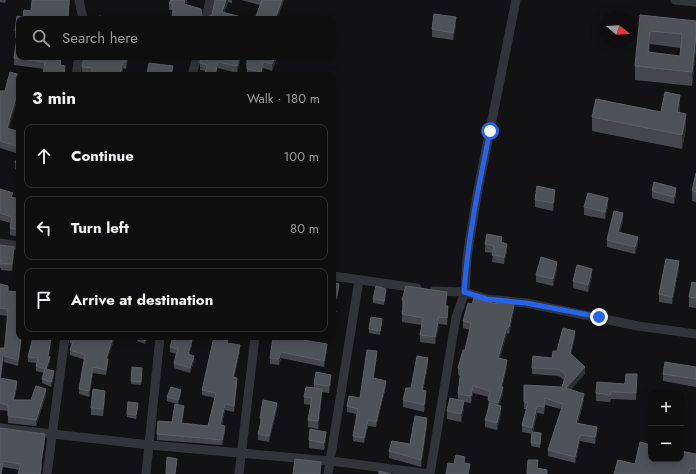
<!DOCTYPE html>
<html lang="en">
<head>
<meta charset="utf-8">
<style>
	:root { --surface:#0e0e0f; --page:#1c1c1d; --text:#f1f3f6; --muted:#9b9c9e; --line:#2e2e2f }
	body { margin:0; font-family:Jost,sans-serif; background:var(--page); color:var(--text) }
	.controls { position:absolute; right:12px; bottom:12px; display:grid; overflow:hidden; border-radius:8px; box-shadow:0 2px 10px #0003 }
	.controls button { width:36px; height:36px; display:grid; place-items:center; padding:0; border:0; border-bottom:1px solid var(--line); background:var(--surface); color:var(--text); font:20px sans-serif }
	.compass { position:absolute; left:600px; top:12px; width:36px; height:36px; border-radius:50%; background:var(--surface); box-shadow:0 2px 10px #0003; rotate:108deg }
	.stop { position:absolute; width:12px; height:12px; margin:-9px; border:3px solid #2563eb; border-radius:50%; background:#fff }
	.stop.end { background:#2563eb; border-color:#fff; box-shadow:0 1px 4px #0008 }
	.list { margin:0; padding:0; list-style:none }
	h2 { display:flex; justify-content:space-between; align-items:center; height:52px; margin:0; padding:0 16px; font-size:17px }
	h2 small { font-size:13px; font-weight:400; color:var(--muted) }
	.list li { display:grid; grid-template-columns:26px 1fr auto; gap:12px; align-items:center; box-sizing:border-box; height:64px; margin:0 8px 8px; padding:0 8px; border:1px solid var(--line); border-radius:8px }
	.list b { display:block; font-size:15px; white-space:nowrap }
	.list em { font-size:13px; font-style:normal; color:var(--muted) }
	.icon { flex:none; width:22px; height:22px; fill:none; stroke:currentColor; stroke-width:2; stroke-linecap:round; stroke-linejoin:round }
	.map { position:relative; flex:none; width:696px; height:474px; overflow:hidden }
	.search { position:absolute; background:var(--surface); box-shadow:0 2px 10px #0003; left:16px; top:16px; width:320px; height:44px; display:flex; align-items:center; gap:10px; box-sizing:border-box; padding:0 14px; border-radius:8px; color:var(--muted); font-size:15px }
	.panel { position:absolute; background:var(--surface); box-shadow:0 2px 10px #0003; left:16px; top:72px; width:320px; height:268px; border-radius:8px }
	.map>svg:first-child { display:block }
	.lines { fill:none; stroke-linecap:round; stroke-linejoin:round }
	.street { stroke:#333439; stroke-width:9 }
	.wall { fill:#45474c; fill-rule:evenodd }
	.shaded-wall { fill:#2c2e31 }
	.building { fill:#4f5257; stroke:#5c6066; fill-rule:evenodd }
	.route { stroke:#2563eb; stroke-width:5 }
</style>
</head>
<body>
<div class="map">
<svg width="696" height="474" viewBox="0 0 696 474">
	<rect width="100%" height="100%" fill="#121214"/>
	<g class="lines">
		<path class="street" d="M79 0 83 19
			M675 0 696 2
			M206 19 210 0
			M76 75 79 57
			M192 75 197 57
			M0 243 19 246
			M333 276 417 288
			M434 291 465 292 487 299 526 303 638 326 696 334
			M0 428 150 445 331 461 430 474
			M47 474 65 337
			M146 474 160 337
			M239 474 255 337
			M328 474 359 280
			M430 474 456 317 465 292 467 257 477 195 516 0"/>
	</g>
	<path class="wall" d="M0 0H6L5 3 0 2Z
		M32 0H70L68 19H19V57L61 58V65L65 66 64 75H43L44 69 14 65V58L17 38H15V31L17 16 23 17 24 10 31 11Z
		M187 0 186 5 202 17 207 18 212 14 215 0H232V3L228 2 224 13 249 19H171L172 15V10H169V3Z
		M241 0H284L277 19H255L260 5Z
		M640 15 696 21V48L692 86 635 80V66ZM650 44 681 48 680 56 649 52Z
		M456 25 453 40 432 37V29Z
		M84 57H128L126 69 123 68 122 75H90L82 74V67Z
		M201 57H241L237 73 218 68 206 71 200 70V63Z
		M277 57 272 71 263 68 261 75H247V69Z
		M147 73H173L172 75H147Z
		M0 91 9 129 19 132V154L0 148Z
		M680 108 679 113 686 128 682 149 592 131V117L661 112Z
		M19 155V171L15 169V162Z
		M696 173V202L692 201V191Z
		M0 189 13 198 19 199V237L10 235V228L11 223 0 220Z
		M652 191 676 195 674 204 652 198Z
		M555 197 553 211 535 207V200Z
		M608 205 605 219 584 215V207Z
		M623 221 620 232 638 244 635 254 607 247V240Z
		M502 242 507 251 504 264 492 262 493 253 485 252V244Z
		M0 245 14 253 12 271 1 270V268H0Z
		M557 269 553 286 536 282V275Z
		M679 269 672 304 659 302V294Z
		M592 276 588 292 573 288V281Z
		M333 282 339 287 337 299H333Z
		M696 283V308L689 307V297Z
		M0 284 8 291 19 337H22L18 366 4 362 8 316 0 315Z
		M386 292 384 305 373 303V299Z
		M447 299 446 306 448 313 447 325 439 324 435 344 420 342V335L422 325 402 322V314L403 308H402V300Z
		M472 304 514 310 509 334 507 333 500 358 507 367 502 387 503 394 499 405 501 413 497 430 485 427V420L489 407H488L489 397 473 393 471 403 464 402V408L461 422 447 419V411L458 399V394L460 376 458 375V368L465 350 470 330 463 328V321Z
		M382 323 380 335 369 333V329Z
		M33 337H52L48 356 50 361 47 369 54 376 51 387 42 383V379L44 373 36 371V366L37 363 28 362V357Z
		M70 337H115L107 359 108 364 106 375 93 373 89 397 79 394V389L85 360 70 355V350L72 344 70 343Z
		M137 337H148L145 344 137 341Z
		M304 337V340L327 350 324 367 281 358 279 365 270 364V358Z
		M575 337 571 354 585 374 570 390 584 400 578 423 597 433 595 444 580 441 575 463 548 456V450L561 409 545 405 544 414 537 413 533 432 541 436 540 448 531 446 532 434 522 432V425L526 409H524V402L562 387 564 380 559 376 532 374V368L552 358 557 351Z
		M228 343 240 351 234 378 237 384 234 412 225 410 222 425 225 432 222 445 157 440V434L172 422 184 412 182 423 208 426 215 398 202 395V390Z
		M192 345 189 355 194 361 190 373 174 368V363L176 354 170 352V347Z
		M0 348 4 355 1 378 17 387 14 400H31L46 395 36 426 8 423V411L0 410Z
		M377 356 373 378 386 386 376 427 368 426 364 443 353 441V436L357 414 347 412V406L360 398Z
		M428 365 423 390 426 398 424 412 403 407V400L411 388Z
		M696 367V387L663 381V374Z
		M142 372 141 385 131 384V381Z
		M637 381 636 400 611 399 610 402 596 401V393L625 384Z
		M331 382 329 393 322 392 318 429 308 427V420L311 405 304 404V397L314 388V384Z
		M181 394 178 404 167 401V397Z
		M105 398 103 416 91 415V408Z
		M138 407 136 419 127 417V414Z
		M277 409 269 442 258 440V434L260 424V418Z
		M427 425 421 467 389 458V451L410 444Z
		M0 428 45 440 41 466V474L3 467Z
		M309 440H326L324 450 309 448Z
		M696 454V474H614L635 464Z"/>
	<path class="shaded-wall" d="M69 0H70L68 19V7Z
		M185 0H187V2L184 11V4Z
		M226 0H228V2L222 19V12Z
		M282 0H284L277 19H275Z
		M456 17V25L453 40V33Z
		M650 31V44L648 66V52Z
		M696 35V48L692 86V72Z
		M127 57H128L126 69V62Z
		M239 57H241L237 73V66Z
		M275 57H277L272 71V64Z
		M123 61V68L122 75H120Z
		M218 62V68L216 75H215Z
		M263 62V68L261 75V72Z
		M19 87V95L7 135V128Z
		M680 95V108L677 126V112Z
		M686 114V128L682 149V135Z
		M676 188V195L674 204V197Z
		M555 190V197L553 211V203Z
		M608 198V205L605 219V212Z
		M623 213V221L618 239V232Z
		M638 237V244L635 254V247Z
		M507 244V251L504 264V257Z
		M14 247V253L12 271V264Z
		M679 261V269L672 304V297Z
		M557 262V269L553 286V279Z
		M592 269V276L588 292V285Z
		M339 284V287L337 299V296Z
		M447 292V299L445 313V306Z
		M514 304V310L509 334V327Z
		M336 311V316L333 326V320Z
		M439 317V324L435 344V337Z
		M507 327V333L498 365V358Z
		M575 331V337L570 360V353Z
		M21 337H22L18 366V360Z
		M51 337H52L48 361V356Z
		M113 337H115L106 364V359Z
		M146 337H148L145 344V341Z
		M228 337H229L227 349V343Z
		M192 340V345L188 359V354Z
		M327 344V350L324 367V361Z
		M240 345V351L233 383V377Z
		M4 348V355L0 384V378Z
		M377 351V356L373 383V378Z
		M281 352V358L279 365V359Z
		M194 356V361L190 373V368Z
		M50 357V361L46 373V369Z
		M428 358V365L422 397V390Z
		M108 359V364L106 375V370Z
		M507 360V367L501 392 503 387V394L498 410V403L501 387Z
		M93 367V373L89 397V391Z
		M585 367V374L566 395V388Z
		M54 371V376L51 387V382Z
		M331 375V382L329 393V386Z
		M237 378V384L234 412V406Z
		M17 381V387L13 406V400Z
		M386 381V386L376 427V422Z
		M473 386V393L471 403V396Z
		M46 389V395L36 426V420Z
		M322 389V396L318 429V421Z
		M181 390V394L178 404V400Z
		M105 391V398L103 416V409Z
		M426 391V398L424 412V405Z
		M584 394V400L576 429V423Z
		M683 400V407L681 415V408Z
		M464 401V408L461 422V414Z
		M277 403V409L269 442V436Z
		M225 404V410L220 431V425Z
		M184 406V412L181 429V423Z
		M501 406V413L497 430V423Z
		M537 406V413L532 434V428Z
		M427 418V425L421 467V460Z
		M368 420V426L364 443V438Z
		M225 426V432L222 445V440Z
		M597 427V433L595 444V437Z
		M326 432V440L324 450V443Z
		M45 434V440L41 468V462Z
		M580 435V441L575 463V457Z
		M3 461V467L2 474H1Z"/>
	<path class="building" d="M32 0H69L68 19H19V57L61 58 60 65 65 66 64 75H43L45 62 14 58 18 31H15L17 16 23 17 24 10 31 11Z
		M171 0H185L184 4 201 9 202 17 207 18 212 14 215 0H226L222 12 249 19H203L196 17V19H171L174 9H172L173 4 169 3Z
		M262 0H282L275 19H255Z
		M434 14 456 17 453 33 432 29Z
		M640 15 696 21V35L692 72 635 66ZM650 31 682 34 680 56 648 52Z
		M99 16 113 19H98Z
		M84 57H127L126 62 123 61 120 75H91L92 68 82 67Z
		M201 57H239L237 66 218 62 215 75H205L207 65 200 63Z
		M247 57H275L272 64 263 62 261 72 247 69Z
		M149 63 173 66 171 75H154V74L147 73Z
		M10 72 20 75H19V87L7 128 19 132V147L0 141V91H5Z
		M665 92 680 95 677 112 686 114 682 135 592 117 596 99 661 112Z
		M19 155V164L15 162Z
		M696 173V192L692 191Z
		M654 182 676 188 674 197 652 191Z
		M537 186 555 190 553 203 535 200Z
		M0 189 13 193 11 197 19 199V230L10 228 12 217 0 213Z
		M588 193 608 198 605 212 584 207Z
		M614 211 623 213 618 232 638 237 635 247 607 240Z
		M487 234 502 237 501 242 507 244 504 257 492 255 494 246 485 244Z
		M0 245 14 247 12 264H1V262L0 261Z
		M541 257 557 262 553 279 536 275Z
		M666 259 679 261 672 297 659 294Z
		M577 265 592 269 588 285 573 281Z
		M333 282 339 284 337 296 333 295Z
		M692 282 696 283V298L689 297Z
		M0 284 8 286V291L19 292V337H21L18 360 4 356 8 309 0 308Z
		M376 286 386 289 384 301 373 299Z
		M406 286 447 292 445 306H448L447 318 439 317 435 337 420 335 423 318 402 314 404 301 402 300Z
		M474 298 496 304V300L514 304 509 327H507L498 358 507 360 501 387H503L498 403 488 400 490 391 473 386 471 396 458 394 461 369 458 368 463 350H465L471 323 463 321 468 303 472 304Z
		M333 310 336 311 333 320Z
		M371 317 382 319 380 331 369 329Z
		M563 328 575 331 570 353 585 367 566 388 584 394 576 423 597 427 595 437 580 435 575 457 548 450 563 404 545 398 544 407 537 406 532 428 522 425 528 403 524 402V385L562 387 566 375 559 369 532 368 533 356 552 358 553 351H557Z
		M33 337H51L48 356 50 357 46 369 54 371 51 382 42 379 45 369 36 366 38 358 28 357Z
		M70 337H113L106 359H108L106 370 93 367 89 391 79 389 85 355 70 350 74 339 70 338Z
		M137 337H146L145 341 137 338Z
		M173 337H183L192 340 188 354 194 356 190 368 174 363 178 349 170 347Z
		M214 337H228L227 343 240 345 233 377 237 378 234 406 225 404 220 425 225 426 222 440 157 434 158 421 172 422 175 404 184 406 181 423 208 426 216 393 202 390Z
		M273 337H303V340L327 344 324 361 281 352 279 359 270 358Z
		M0 348H4L0 378 17 381 13 400H31L36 386 46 389 36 420 8 416V405L0 403Z
		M367 350 377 351 373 378 386 381 376 422 368 420 364 438 353 436 358 409 347 406 349 396 360 398Z
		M417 356 428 358 422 390 426 391 424 405 403 400 406 388H411Z
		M665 362 696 367V379L663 374Z
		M132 367 142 368 141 382 131 381Z
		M316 372 331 375 329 386 314 384Z
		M626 374H637L636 393 611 392 610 395 596 393 597 382 625 384Z
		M171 387 181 390 178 400 167 397Z
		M306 387 322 389 318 421 308 420 312 398 304 397Z
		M93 389 105 391 103 409 91 408Z
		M450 398 464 401 461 414 447 411Z
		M681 399 683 400 681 408Z
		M263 400 277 403 269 436 258 434 262 418H260Z
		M128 402 138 403 136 415 127 414Z
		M490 403 501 406 497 423 485 420Z
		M415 416 427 418 421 460 389 451 392 441 410 444Z
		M0 428 45 434 41 462V469L40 474H18L21 464 3 461 1 474H0Z
		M310 429 326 432 324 443 309 440Z
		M532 432 541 433 540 444 531 443Z
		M640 442 651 445V459H681V451L696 454V469L690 468 688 474H614L618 460 635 464Z
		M456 455 465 457 464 463 470 464 468 474H446L448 463 454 464Z
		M167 457 177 459 175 474H166Z
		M295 459 321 462 320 474H293Z
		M528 460H538L537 468 547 470V474H527Z
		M379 471 391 474H379Z"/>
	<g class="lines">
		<path class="route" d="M490 131C479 184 468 237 464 292L487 299 526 303 599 317"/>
	</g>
</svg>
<div class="controls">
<button>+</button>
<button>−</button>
</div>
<svg class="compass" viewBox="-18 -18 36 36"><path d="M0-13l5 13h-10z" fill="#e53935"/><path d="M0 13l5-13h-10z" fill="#9b9c9e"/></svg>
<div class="stop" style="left:490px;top:131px"></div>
<div class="stop end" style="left:599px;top:317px"></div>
<div class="search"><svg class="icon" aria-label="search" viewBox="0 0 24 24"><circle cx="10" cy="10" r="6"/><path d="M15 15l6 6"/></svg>Search here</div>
<section class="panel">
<h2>3 min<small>Walk · 180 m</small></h2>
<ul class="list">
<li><svg class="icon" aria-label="ahead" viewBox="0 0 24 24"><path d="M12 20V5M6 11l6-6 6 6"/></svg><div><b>Continue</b></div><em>100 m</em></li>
<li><svg class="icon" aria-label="left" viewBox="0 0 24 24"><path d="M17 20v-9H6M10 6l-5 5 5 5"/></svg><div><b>Turn left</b></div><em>80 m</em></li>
<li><svg class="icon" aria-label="arrive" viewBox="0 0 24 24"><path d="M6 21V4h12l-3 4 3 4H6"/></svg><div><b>Arrive at destination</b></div></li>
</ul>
</section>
</div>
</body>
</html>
